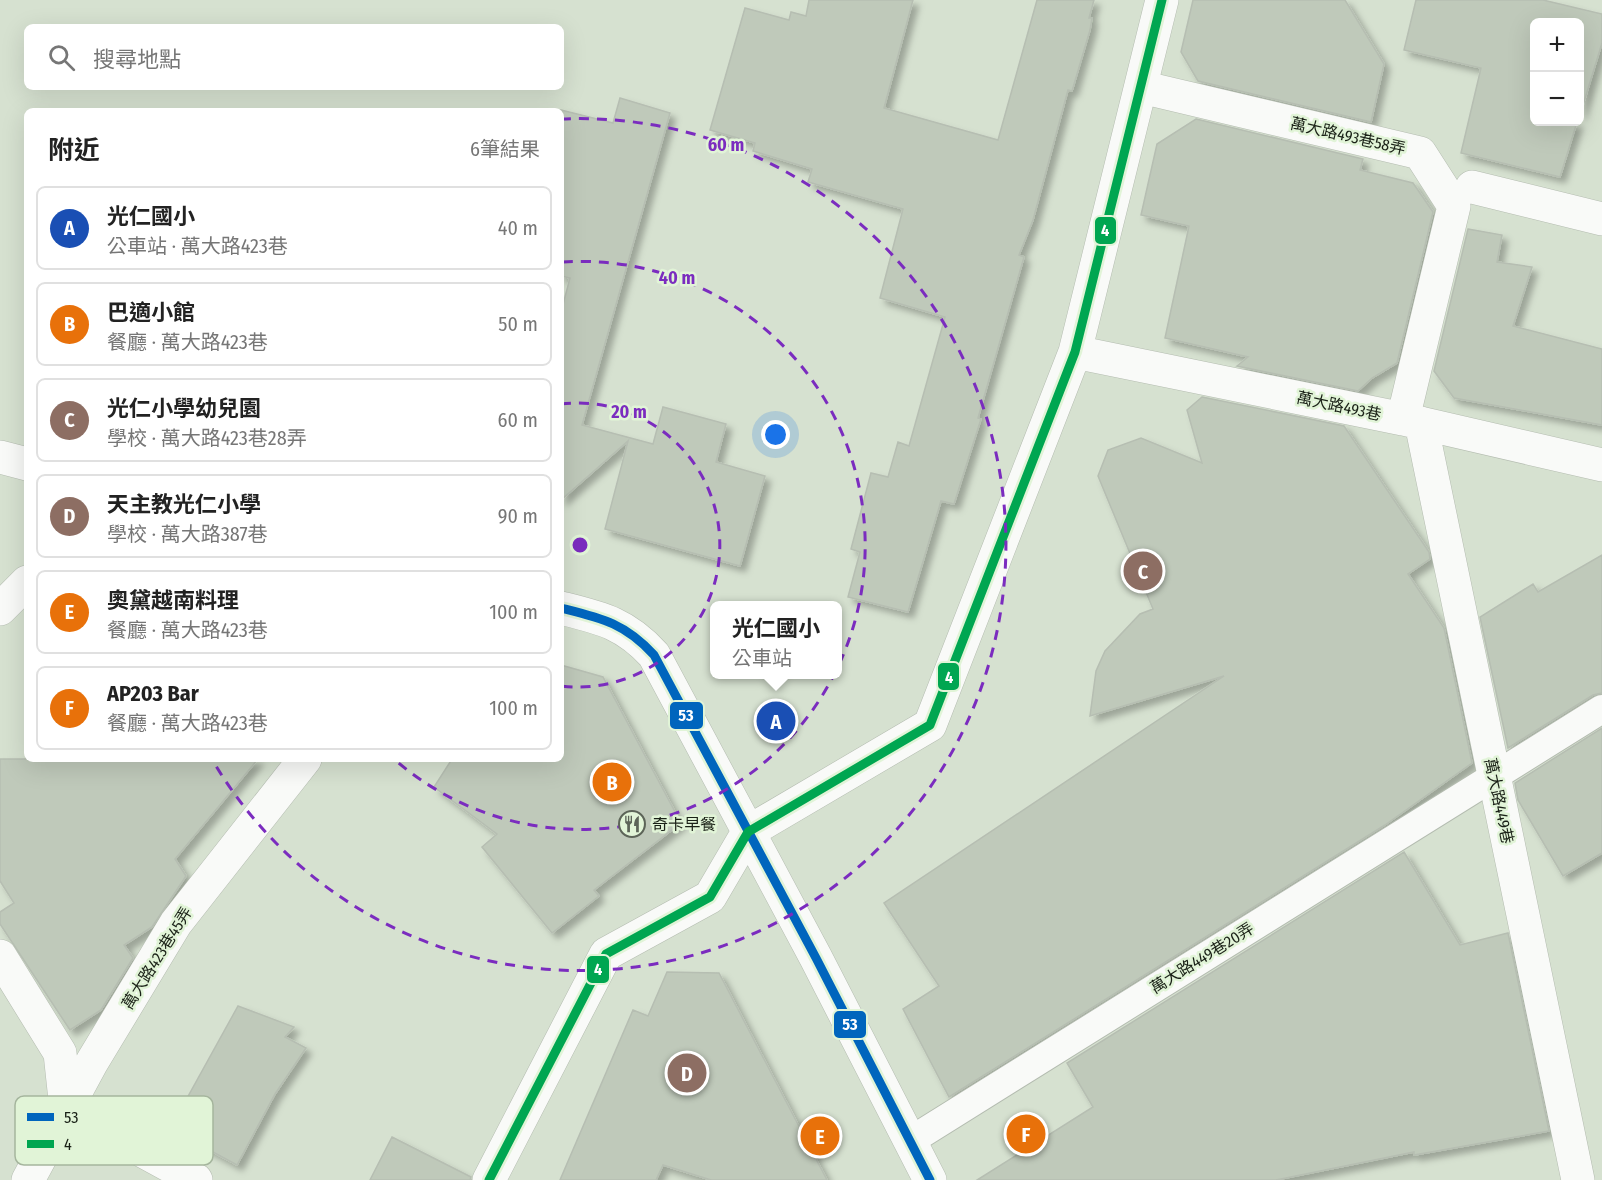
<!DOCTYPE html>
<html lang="zh-TW">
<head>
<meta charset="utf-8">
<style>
	:root { --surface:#fff; --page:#f6f6f6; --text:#222; --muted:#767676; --line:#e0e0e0; --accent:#0b8043 }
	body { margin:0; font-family:"Fira Sans Condensed","Noto Sans TC",sans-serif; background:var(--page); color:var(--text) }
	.controls { position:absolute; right:18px; top:18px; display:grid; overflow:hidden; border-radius:9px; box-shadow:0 6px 24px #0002 }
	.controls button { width:54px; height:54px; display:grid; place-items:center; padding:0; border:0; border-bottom:2px solid var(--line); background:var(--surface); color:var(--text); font:30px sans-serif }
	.you { position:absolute; left:776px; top:435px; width:21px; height:21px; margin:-15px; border:4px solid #fff; border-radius:50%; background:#1a73e8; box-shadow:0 0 0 9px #1a73e833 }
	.badge { display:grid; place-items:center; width:39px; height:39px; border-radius:50%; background:var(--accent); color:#fff; font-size:20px; font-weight:700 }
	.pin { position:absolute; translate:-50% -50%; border:3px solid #fff; box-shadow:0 2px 6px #0006 }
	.popup { position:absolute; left:710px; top:601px; width:132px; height:78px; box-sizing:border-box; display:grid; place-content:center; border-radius:9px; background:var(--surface); filter:drop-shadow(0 2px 4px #0005); font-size:20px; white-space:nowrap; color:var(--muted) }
	.popup b { font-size:22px; color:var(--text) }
	.popup::after { content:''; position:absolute; left:50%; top:100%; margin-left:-12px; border:12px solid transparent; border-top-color:var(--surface) }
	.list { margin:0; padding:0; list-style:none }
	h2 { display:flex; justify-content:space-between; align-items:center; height:78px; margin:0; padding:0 24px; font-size:26px }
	h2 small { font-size:20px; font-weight:400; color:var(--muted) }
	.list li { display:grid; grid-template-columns:39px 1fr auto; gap:18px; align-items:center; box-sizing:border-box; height:84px; margin:0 12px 12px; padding:0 12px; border:2px solid var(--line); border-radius:9px }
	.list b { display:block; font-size:22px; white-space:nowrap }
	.list p { margin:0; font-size:20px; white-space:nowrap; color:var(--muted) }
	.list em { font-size:20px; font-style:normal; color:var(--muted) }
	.icon { flex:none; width:33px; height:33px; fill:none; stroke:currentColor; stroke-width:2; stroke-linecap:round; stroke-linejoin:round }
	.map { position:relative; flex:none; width:1602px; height:1180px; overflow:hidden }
	.search { position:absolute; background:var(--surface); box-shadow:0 6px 24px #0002; left:24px; top:24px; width:540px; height:66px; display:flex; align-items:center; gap:15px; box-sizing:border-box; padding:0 21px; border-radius:9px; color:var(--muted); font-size:22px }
	.panel { position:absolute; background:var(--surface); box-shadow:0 6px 24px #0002; left:24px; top:108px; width:540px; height:654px; border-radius:9px }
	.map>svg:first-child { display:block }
	.building { fill:#bfc9ba; stroke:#b6beb2; stroke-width:1.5; filter:url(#shadow) }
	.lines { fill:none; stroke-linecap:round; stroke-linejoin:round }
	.lane-casing { stroke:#b4bcb0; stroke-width:30 }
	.street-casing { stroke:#b4bcb0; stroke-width:34 }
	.lane { stroke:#f9faf8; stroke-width:28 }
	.street { stroke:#f9faf8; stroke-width:33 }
	.bus-1-casing { stroke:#e1f4d7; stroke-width:14 }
	.bus-2-casing { stroke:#e1f4d7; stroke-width:14 }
	.bus-1 { stroke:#0065bd; stroke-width:9 }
	.bus-2 { stroke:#00a651; stroke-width:9 }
	.ring { fill:none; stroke:#7b2cbf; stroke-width:3; stroke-dasharray:10 8 }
	.labels { text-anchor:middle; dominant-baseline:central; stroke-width:5; stroke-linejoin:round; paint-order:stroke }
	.street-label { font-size:16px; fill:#1a2117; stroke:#e1f4d7 }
	.poi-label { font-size:16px; fill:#1a2117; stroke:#e1f4d7; text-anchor:start }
	.key { fill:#e1f4d7; stroke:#a5b59d; stroke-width:1.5 }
	.key-label { font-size:16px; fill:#1a2117 }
	.centre { fill:#7b2cbf; stroke:#e1f4d7; stroke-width:3 }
	.ring-label { font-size:18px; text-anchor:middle; font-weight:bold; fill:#7b2cbf; stroke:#e1f4d7; stroke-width:5; stroke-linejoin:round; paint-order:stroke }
	.line-badge { stroke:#e1f4d7; stroke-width:2 }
	.badge-label { font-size:16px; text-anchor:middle; font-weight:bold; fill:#fff }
</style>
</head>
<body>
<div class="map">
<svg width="1602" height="1180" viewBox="0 0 1602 1180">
	<defs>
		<filter id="shadow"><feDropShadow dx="5.5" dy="5.5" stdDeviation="3" flood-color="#0004"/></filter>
	</defs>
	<rect width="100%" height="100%" fill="#d6e1d0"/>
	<path class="building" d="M809 0H913L884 108 998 140 1037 0H1094L1089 18H1092L1090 30 1072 91 1068 90 1033 220 1019 255 1024 257 978 418 981 419 954 504 941 501 908 612 848 597 860 552 851 549 871 473 888 477 898 442 909 446 945 317 880 298 903 209 808 182 812 169 753 151 755 143 710 130 745 8 789 20 791 12 806 16Z
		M1193 0H1345L1384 64 1371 122 1198 81 1181 52Z
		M1416 0H1543L1602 14V43L1580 115V22H1534V122H1577L1560 177 1461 153 1481 68 1404 50Z
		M620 98 670 113 582 425 653 444 663 407 726 424 716 462 765 476 740 566 605 529 628 441 561 500V312L570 278 561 276V110L613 123Z
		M1196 119 1363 159 1360 170 1413 183 1433 212 1397 363 1372 378 1358 391 1237 366 1248 357 1165 338 1189 226 1141 215 1157 144Z
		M1468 229 1502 235 1497 262 1532 267 1513 326 1602 349V425L1454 398 1434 371Z
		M1202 397 1344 426 1429 552 1430 559 1408 574 1444 628 1472 763 1385 825 949 1097 903 1009 939 986 884 903 1224 676 1090 716 1096 671 1105 651 1140 614 1153 609 1098 476 1108 450 1141 438 1202 463 1187 410Z
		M1602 555V693L1593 695 1508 748 1480 617 1533 584 1538 592Z
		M561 665 603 677 681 823 594 890 599 896 552 933 482 847 497 834 434 787 452 759H561Z
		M1602 728V853L1563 876 1518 800 1515 783Z
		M0 759H258L175 859 186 876 152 927 124 945 133 958 101 1010 70 1030 0 924V912L14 903 0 881Z
		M1404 852 1460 945 1508 933 1549 1131 1414 1155V1152L1276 1180H977L1093 1107 1067 1063Z
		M667 972 719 973 827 1180H711L663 1165 656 1180H560L633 1010 648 1016Z
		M238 1006 294 1027 285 1037 306 1048 275 1094 237 1165 170 1129Z
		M392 1137 471 1177 470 1180H370Z"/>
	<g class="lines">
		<defs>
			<path id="lane" d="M910 1141 1602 709"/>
			<path id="street" d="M1141 87 1420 153 1454 206 1403 419
				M1472 187 1602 219
				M1075 352 1403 419 1602 465
				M1421 423 1578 1180
				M0 457 27 464
				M561 608C601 618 625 623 654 655L816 958 930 1180
				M0 609 27 582
				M0 956 60 1053 66 1109
				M66 1109 196 1180
				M28 1180 92 1062 176 923 305 759
				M489 1180 606 954 710 897 748 832 930 725 1075 352 1162 0"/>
		</defs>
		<use href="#lane" class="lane-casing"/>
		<use href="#street" class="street-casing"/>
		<use href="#lane" class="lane"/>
		<use href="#street" class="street"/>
		<defs>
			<path id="bus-1" d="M561 608C601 618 625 623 654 655L816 958 930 1180"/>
			<path id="bus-2" d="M489 1180 606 954 710 897 748 832 930 725 1075 352 1162 0"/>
		</defs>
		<use href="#bus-1" class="bus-1-casing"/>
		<use href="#bus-2" class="bus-2-casing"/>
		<use href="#bus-1" class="bus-1"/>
		<use href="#bus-2" class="bus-2"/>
	</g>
	<g class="ring">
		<path d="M561 404A142 142 0 1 1 561 686"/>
		<path d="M563 262A284 284 0 1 1 394 759"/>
		<path d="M561 119A426 426 0 1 1 213 761"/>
	</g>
	<defs>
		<symbol id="restaurant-ring" viewBox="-11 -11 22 22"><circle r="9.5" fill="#e1f4d7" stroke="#5c6458" stroke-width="1.5"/><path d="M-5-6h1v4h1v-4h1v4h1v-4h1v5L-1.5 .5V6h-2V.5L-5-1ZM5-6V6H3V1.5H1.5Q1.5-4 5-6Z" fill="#5c6458"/></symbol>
	</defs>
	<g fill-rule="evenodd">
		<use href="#restaurant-ring" x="617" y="809" width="30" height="30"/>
	</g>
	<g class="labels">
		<g class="street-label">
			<text transform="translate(1348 136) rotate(13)">萬大路493巷58弄</text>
			<text transform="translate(1339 406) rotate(12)">萬大路493巷</text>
			<text transform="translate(1499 801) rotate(78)">萬大路449巷</text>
			<text transform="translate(157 958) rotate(-58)">萬大路423巷45弄</text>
			<text transform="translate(1202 958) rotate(-32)">萬大路449巷20弄</text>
		</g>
		<g class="poi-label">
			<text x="652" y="824">奇卡早餐</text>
		</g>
	</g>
	<rect x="15" y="1096" width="198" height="69" rx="9" class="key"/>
	<rect x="27" y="1113" width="27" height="8" fill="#0065bd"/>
	<rect x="27" y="1140" width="27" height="8" fill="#00a651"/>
	<g class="key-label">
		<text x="64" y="1123">53</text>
		<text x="64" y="1150">4</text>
	</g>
	<circle cx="580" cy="545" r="9" class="centre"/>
	<g class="ring-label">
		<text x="726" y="151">60 m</text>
		<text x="677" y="284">40 m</text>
		<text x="629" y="418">20 m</text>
	</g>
	<g class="line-badge">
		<rect x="1094" y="216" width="23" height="29" rx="6" fill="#00a651"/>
		<rect x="937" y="662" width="23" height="29" rx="6" fill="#00a651"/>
		<rect x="669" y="701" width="35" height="29" rx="6" fill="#0065bd"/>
		<rect x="586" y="955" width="24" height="29" rx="6" fill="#00a651"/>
		<rect x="833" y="1010" width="34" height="29" rx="6" fill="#0065bd"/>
	</g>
	<g class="badge-label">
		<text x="1105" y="236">4</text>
		<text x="949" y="683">4</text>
		<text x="686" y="721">53</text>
		<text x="598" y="975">4</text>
		<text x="850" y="1030">53</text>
	</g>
</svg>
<div class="controls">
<button>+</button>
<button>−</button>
</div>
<div class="you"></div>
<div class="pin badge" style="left:776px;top:721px;background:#1a4fb4">A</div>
<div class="popup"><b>光仁國小</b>公車站</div>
<div class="pin badge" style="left:612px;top:782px;background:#e8710a">B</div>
<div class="pin badge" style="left:1143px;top:571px;background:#8d6e63">C</div>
<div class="pin badge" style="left:687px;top:1073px;background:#8d6e63">D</div>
<div class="pin badge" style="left:820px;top:1136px;background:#e8710a">E</div>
<div class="pin badge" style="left:1026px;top:1134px;background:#e8710a">F</div>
<div class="search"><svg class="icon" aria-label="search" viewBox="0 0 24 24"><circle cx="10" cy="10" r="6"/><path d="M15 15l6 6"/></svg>搜尋地點</div>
<section class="panel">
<h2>附近<small>6筆結果</small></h2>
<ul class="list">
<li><span class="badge" style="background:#1a4fb4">A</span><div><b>光仁國小</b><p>公車站 · 萬大路423巷</p></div><em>40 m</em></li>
<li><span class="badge" style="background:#e8710a">B</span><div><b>巴適小館</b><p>餐廳 · 萬大路423巷</p></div><em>50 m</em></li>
<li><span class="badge" style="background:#8d6e63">C</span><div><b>光仁小學幼兒園</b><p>學校 · 萬大路423巷28弄</p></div><em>60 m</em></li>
<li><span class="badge" style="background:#8d6e63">D</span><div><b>天主教光仁小學</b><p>學校 · 萬大路387巷</p></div><em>90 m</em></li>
<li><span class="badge" style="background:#e8710a">E</span><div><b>奧黛越南料理</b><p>餐廳 · 萬大路423巷</p></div><em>100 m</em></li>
<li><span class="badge" style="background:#e8710a">F</span><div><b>AP203 Bar</b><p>餐廳 · 萬大路423巷</p></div><em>100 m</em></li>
</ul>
</section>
</div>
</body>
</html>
